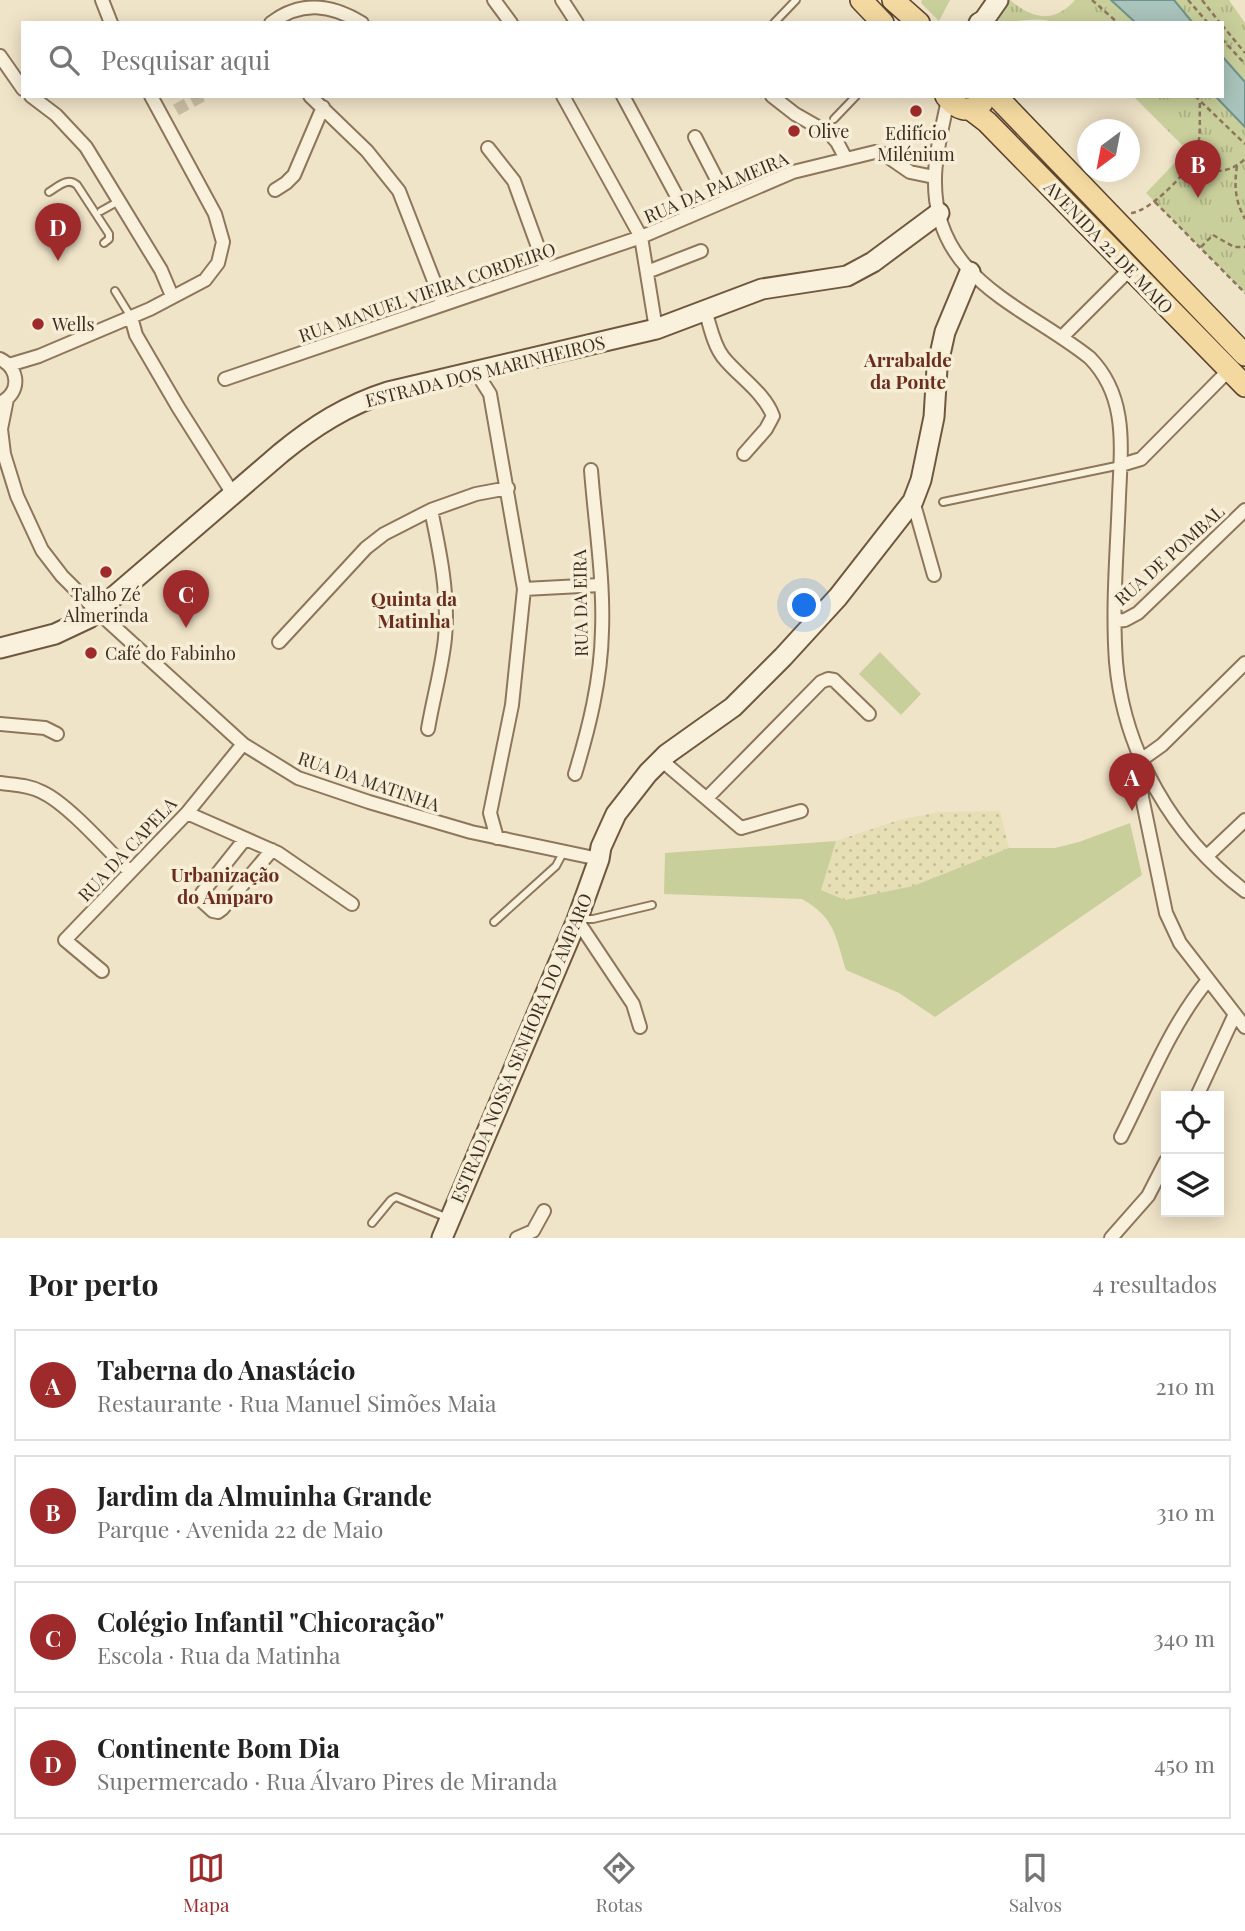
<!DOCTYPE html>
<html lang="pt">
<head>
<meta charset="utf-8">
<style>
	:root { --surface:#fff; --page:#f2f2f2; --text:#222; --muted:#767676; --line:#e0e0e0; --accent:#9e2a2b }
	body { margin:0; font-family:"Playfair Display",serif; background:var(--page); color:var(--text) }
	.controls { position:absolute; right:21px; bottom:21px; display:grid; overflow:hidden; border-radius:0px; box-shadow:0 4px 18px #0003 }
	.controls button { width:63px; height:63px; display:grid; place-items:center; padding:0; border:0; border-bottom:2px solid var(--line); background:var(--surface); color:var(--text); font:35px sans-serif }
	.compass { position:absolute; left:1077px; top:119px; width:63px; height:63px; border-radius:50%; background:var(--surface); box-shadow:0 4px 18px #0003; rotate:212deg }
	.you { position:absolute; left:805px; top:606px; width:24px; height:24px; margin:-18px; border:5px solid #fff; border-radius:50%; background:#1a73e8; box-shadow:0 0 0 10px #1a73e833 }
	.badge { display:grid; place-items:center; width:46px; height:46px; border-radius:50%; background:var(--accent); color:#fff; font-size:23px; font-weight:700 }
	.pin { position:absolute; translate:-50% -58px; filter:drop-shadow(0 2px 4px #0008) }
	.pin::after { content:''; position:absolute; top:37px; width:24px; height:21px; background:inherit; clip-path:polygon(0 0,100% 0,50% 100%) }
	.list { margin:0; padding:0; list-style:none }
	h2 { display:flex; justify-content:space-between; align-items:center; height:91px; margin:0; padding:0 28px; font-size:30px }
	h2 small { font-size:23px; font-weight:400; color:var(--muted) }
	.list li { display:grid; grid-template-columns:46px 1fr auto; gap:21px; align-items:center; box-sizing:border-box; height:112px; margin:0 14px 14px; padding:0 14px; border:2px solid var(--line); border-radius:0px }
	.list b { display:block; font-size:26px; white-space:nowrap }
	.list p { margin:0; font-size:23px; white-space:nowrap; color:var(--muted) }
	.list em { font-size:23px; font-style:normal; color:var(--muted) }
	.icon { flex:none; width:38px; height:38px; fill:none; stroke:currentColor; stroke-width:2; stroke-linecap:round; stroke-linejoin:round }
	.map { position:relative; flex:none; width:1245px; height:1238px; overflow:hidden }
	.search { position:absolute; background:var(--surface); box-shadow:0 4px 18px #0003; left:21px; right:21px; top:21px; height:77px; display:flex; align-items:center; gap:18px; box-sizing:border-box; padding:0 24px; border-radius:0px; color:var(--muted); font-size:26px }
	.sheet { height:595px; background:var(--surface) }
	nav { display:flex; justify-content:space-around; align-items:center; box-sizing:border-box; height:98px; border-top:2px solid var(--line); background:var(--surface); font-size:19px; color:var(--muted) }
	nav a { display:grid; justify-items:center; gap:4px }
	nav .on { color:var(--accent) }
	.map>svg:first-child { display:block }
	.farmland { fill:url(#farmland-dots) }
	.grass { fill:#c9cf9b }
	.park { fill:url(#park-tufts) }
	.water { fill:#a9c4bc; stroke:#6f938a; stroke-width:2 }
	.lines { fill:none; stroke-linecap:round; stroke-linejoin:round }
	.street-tunnel { stroke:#ccc0a6; stroke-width:12; stroke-dasharray:12 6; stroke-linecap:butt }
	.lane-casing { stroke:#8d765c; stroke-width:10 }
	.street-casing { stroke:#8d765c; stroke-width:16 }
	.secondary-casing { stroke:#6f573f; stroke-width:23 }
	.primary-casing { stroke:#5b4430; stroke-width:24 }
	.path { stroke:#8d765c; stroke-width:2.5; stroke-dasharray:5 3.5; stroke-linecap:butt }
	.lane { stroke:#faf1dc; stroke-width:6 }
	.street { stroke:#faf1dc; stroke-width:12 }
	.secondary { stroke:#faf1dc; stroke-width:19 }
	.primary { stroke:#f3d9a0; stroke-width:21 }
	.poi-dot { fill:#9e2a2b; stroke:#f7eed8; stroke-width:2.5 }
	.labels { text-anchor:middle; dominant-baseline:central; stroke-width:7; stroke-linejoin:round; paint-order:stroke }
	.poi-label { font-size:18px; fill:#3d2e20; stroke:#f7eed8; text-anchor:start }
	.street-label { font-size:18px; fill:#3d2e20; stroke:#f7eed8 }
	.neighbourhood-label { font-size:19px; font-weight:bold; fill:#6b2e1e; stroke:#f7eed8 }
</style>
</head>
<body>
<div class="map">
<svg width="1245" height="1238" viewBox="0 0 1245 1238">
	<defs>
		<pattern id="farmland-dots" width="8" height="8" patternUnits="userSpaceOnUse" patternTransform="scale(1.75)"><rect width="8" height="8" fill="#e6deb5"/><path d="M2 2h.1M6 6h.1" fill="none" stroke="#c6bf9b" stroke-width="1.8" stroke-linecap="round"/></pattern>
		<pattern id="park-tufts" width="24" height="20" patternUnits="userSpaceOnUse" patternTransform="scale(1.75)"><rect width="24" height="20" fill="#c9cf9b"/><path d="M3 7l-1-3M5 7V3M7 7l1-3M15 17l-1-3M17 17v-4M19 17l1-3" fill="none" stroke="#aeb285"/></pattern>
	</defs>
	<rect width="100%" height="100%" fill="#f0e4c8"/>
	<path class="farmland" d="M1000 811 1009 848 913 886 844 900 821 890 836 841 899 820 939 812Z"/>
	<path class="grass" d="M922 0H950L939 21 921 3Z
		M880 652 921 694 901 715 859 674Z
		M1130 823 1142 875 935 1017 899 993 846 970C835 935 835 918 802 899L664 894 665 853 836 841 821 890 845 900 913 886 1009 848H1055L1079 842Z"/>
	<path class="park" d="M1010 0C1032 19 1054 24 1075 0H1111L1136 23H1057C1036 15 1015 23 994 23Z
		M1174 0H1229L1245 23V82L1222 56V23H1193Z
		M1133 96H1215L1245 127V293L1146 193 1187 150Z"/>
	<path class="water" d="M1111 0H1174L1193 23H1136Z
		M1222 56 1245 82V127L1215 96H1222Z"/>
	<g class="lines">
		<path class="street-tunnel" d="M176 110 202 96"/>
		<defs>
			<path id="lane" d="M774 23 796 0
				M834 119 856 96
				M49 192C59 186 67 177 77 185L109 234V239L104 243
				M101 211 119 201
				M115 291 131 317
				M943 502 1121 465
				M582 919H593L652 905
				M494 922 556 866 564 851
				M372 1223 391 1200 396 1197 448 1218"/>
			<path id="street" d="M102 0 111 23
				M494 0 511 23
				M562 0 577 23
				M271 23C301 0 331 4 362 23
				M0 56 23 89
				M31 96 56 115 86 147 161 270 172 296
				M310 96 367 151 399 191 443 304
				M563 96 641 237 656 329
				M623 96 688 217
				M772 96 795 114 830 134 837 142 845 157
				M948 99C943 126 935 152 935 179 933 280 1025 306 1090 358 1128 397 1121 447 1119 497 1117 552 1112 607 1116 662 1124 752 1173 837 1245 891
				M695 137 727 199
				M488 148 514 181 546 269
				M275 190 286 183 294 175 323 107
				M647 272 701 251
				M705 310C710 325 713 344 723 357 738 376 764 392 773 416L766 429 744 454
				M131 317 136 335 178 407 233 494
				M1062 337 1130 269
				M0 359C20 369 21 393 0 403
				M9 365 39 356 150 309 205 280 218 263 223 242 215 214 151 96
				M476 372 490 394 524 589 512 705 490 813 497 838
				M225 379 641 237 793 172 875 152 884 154 910 172 934 177
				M7 399 1 429 4 454 17 496 42 550 62 576 98 612 243 744 298 778 369 802 471 832 599 859
				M1121 465 1141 459 1229 370
				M913 501 934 575
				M524 589 600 585
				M1115 621 1125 620 1138 613 1245 510
				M279 642 366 548 384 534 431 510 476 494 508 488
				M0 724 45 728 57 734
				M428 729C433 699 442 668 445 638 449 596 440 552 431 510
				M661 760 741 828 801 811
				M1141 760 1162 745 1245 663
				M575 774C589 728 601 680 602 631 604 578 595 523 591 470
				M1150 778 1141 790 1142 797 1166 913 1180 943 1245 1027
				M0 783C14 785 29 785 42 792 68 804 109 851 130 872
				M707 798 821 682 828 679 834 680 869 714
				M187 813 278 853 352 904
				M245 839 202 893V901L213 911 218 912 222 909 272 850
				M1207 856 1245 820
				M577 920 633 1004 640 1027
				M102 971 65 940 187 813 243 744
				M1197 1096 1235 1014
				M1121 1137C1148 1084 1170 1026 1208 980
				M517 1238 533 1231 544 1211
				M1111 1238 1148 1196 1166 1161"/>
			<path id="secondary" d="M979 23 984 20 998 0
				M0 648 55 634 89 618 281 453C314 426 347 405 388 392L656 329 762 289 847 276 873 262 939 213
				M442 1238 577 920 599 859 601 847 616 814 648 773 667 754 733 707 783 657 838 597 913 501 921 480 934 417 937 368 945 332 970 272"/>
			<path id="primary" d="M861 0 883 23
				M893 0 919 23
				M946 96C956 109 968 114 982 103
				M996 96 1245 355
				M970 109 987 122 1245 386"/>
		</defs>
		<use href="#lane" class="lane-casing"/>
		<use href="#street" class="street-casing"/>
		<use href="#secondary" class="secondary-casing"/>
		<use href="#primary" class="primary-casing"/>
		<path class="path" d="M1092 0 1118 23
			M1188 0 1208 23
			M1202 0 1220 23
			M1222 25 1245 53
			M1222 39 1245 64
			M1195 96 1245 144
			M1197 149 1206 152
			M1237 166C1234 185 1235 201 1245 219
			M1183 175C1208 166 1223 179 1245 159
			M1155 202 1245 293
			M1131 213C1149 212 1189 172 1195 155 1202 139 1199 118 1200 101
			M1201 247 1213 235 1234 247H1245"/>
		<use href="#lane" class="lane"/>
		<use href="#street" class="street"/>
		<use href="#secondary" class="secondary"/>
		<use href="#primary" class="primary"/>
	</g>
	<g class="poi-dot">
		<circle cx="916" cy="111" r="7"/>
		<circle cx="794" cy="131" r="7"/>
		<circle cx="38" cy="324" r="7"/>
		<circle cx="106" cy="572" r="7"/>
		<circle cx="91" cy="653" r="7"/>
	</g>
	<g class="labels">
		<g class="poi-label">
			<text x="808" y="131">Olive</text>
			<text x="916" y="133" text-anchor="middle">Edifício<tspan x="916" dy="21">Milénium</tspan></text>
			<text x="52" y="324">Wells</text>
			<text x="106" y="594" text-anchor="middle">Talho Zé<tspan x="106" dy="21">Almerinda</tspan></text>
			<text x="105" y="653">Café do Fabinho</text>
		</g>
		<g class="street-label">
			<text transform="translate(716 187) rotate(-23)">RUA DA PALMEIRA</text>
			<text transform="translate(1109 247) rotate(46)">AVENIDA 22 DE MAIO</text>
			<text transform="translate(427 292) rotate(-19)">RUA MANUEL VIEIRA CORDEIRO</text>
			<text transform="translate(485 371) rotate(-14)">ESTRADA DOS MARINHEIROS</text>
			<text transform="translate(1169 555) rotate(-42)">RUA DE POMBAL</text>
			<text transform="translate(580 603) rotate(-91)">RUA DA EIRA</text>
			<text transform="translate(369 781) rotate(19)">RUA DA MATINHA</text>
			<text transform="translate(127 849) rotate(-47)">RUA DA CAPELA</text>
			<text transform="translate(521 1048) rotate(-67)">ESTRADA NOSSA SENHORA DO AMPARO</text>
		</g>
		<g class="neighbourhood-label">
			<text x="908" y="359">Arrabalde<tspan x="908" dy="22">da Ponte</tspan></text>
			<text x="414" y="598">Quinta da<tspan x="414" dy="22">Matinha</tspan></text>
			<text x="225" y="874">Urbanização<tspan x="225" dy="22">do Amparo</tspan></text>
		</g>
	</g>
</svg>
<div class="controls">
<button><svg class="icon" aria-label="locate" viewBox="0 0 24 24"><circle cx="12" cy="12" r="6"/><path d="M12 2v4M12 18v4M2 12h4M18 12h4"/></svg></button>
<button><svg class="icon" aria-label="layers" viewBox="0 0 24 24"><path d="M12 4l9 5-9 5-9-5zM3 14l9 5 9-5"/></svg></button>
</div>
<svg class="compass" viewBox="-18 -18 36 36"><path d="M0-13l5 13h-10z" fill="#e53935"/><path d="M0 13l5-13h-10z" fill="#767676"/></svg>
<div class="you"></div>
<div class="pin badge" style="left:1132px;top:811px">A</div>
<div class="pin badge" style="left:1198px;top:198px">B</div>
<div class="pin badge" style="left:186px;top:628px">C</div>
<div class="pin badge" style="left:58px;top:261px">D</div>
<div class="search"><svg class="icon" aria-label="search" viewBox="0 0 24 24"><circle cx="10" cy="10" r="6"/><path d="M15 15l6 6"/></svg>Pesquisar aqui</div>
</div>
<section class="sheet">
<h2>Por perto<small>4 resultados</small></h2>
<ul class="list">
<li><span class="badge">A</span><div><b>Taberna do Anastácio</b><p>Restaurante · Rua Manuel Simões Maia</p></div><em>210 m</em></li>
<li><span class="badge">B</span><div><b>Jardim da Almuinha Grande</b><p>Parque · Avenida 22 de Maio</p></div><em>310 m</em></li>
<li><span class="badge">C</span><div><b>Colégio Infantil &quot;Chicoração&quot;</b><p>Escola · Rua da Matinha</p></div><em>340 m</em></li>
<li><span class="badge">D</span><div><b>Continente Bom Dia</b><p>Supermercado · Rua Álvaro Pires de Miranda</p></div><em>450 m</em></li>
</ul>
</section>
<nav>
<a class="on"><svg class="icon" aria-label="map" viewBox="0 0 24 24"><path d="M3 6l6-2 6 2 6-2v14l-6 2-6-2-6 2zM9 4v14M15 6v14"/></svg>Mapa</a>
<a><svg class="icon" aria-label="directions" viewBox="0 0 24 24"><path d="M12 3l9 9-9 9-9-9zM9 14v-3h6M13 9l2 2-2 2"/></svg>Rotas</a>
<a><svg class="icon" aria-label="saved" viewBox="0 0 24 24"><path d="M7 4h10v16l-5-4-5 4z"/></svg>Salvos</a>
</nav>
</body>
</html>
